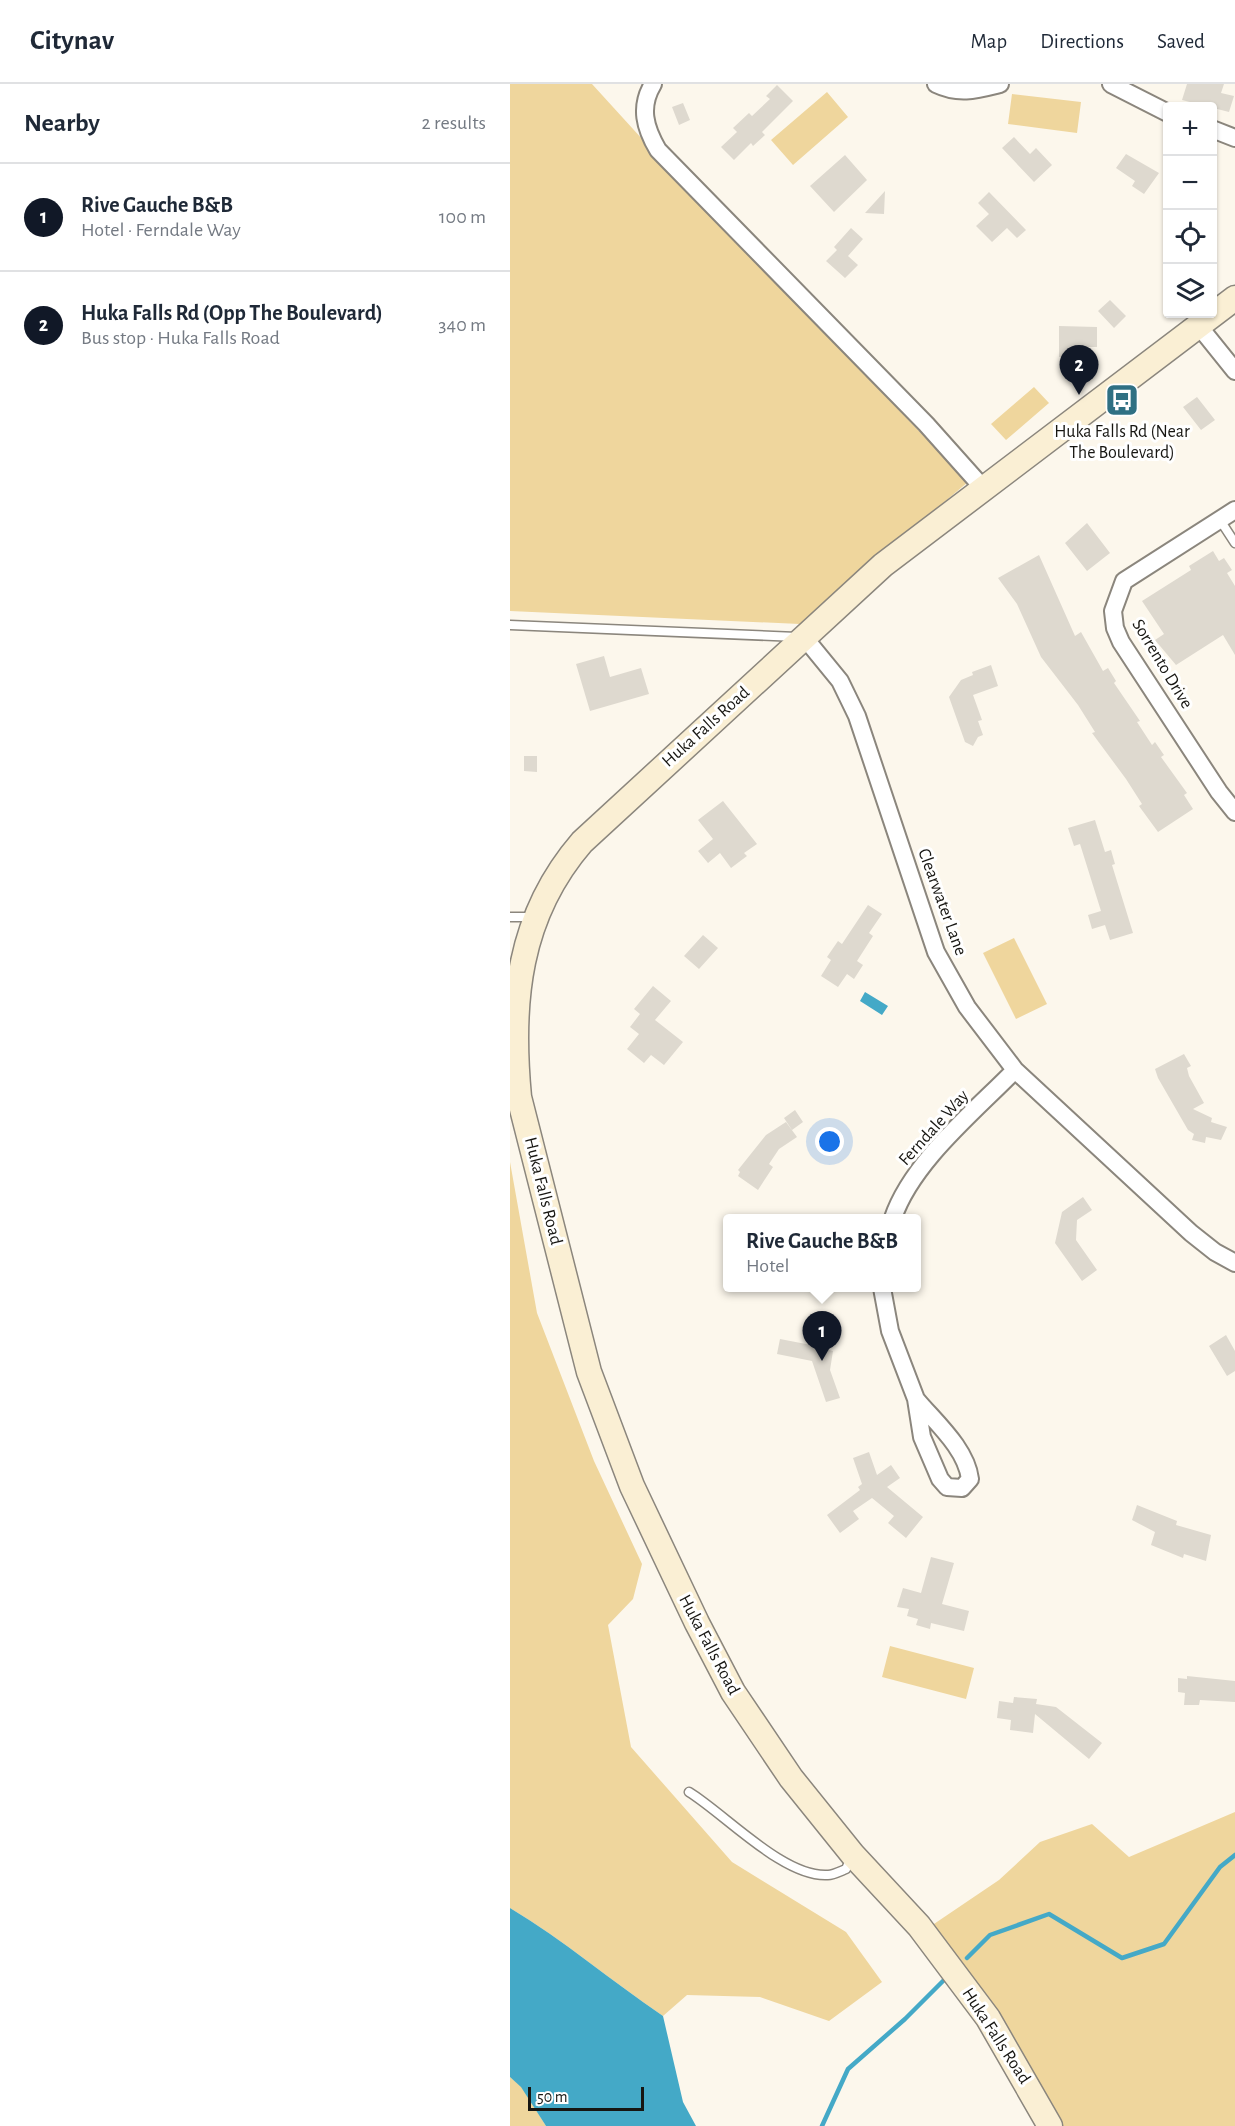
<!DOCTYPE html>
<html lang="en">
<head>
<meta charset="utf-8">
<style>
	:root { --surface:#fff; --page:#f2f2f3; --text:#1f2937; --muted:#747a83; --line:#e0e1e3; --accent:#111827 }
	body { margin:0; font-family:"Alegreya Sans",sans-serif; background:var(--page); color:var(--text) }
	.controls { position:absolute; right:18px; top:18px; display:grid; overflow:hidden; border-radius:6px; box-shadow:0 2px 4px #0004 }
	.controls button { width:54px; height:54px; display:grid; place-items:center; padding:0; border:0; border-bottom:2px solid var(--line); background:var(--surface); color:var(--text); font:30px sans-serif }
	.scale { position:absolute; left:18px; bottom:15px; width:116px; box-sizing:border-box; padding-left:6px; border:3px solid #171612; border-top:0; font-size:16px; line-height:21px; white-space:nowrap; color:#171612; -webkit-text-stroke:4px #fff; paint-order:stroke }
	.you { position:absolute; left:320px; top:1058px; width:21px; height:21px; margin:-15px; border:4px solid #fff; border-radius:50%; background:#1a73e8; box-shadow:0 0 0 9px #1a73e833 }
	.badge { display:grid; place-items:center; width:39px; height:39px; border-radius:50%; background:var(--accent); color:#fff; font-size:20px; font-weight:700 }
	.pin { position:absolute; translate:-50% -50px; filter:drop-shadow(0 2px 3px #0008) }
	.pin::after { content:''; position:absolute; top:32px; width:21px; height:18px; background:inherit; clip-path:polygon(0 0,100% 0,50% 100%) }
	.popup { position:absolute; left:213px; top:1130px; width:198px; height:78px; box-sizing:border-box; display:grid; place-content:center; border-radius:6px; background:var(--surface); filter:drop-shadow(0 2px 4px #0005); font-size:20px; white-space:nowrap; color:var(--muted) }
	.popup b { font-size:22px; color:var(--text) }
	.popup::after { content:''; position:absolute; left:50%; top:100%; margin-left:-12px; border:12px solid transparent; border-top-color:var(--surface) }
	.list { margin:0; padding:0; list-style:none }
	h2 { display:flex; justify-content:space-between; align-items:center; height:78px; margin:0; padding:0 24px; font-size:26px }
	h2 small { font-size:20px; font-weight:400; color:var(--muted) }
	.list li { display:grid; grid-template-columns:39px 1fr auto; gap:18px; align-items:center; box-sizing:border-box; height:108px; padding:0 24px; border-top:2px solid var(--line) }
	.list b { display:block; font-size:22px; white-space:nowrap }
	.list p { margin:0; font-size:20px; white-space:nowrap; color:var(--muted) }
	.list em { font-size:20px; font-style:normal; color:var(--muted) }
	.icon { flex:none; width:33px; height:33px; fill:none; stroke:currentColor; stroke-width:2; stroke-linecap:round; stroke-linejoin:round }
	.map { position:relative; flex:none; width:725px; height:2042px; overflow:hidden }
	header { display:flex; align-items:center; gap:36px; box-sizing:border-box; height:84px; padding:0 30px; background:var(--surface); border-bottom:2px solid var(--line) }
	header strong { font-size:28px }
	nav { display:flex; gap:33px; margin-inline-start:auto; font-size:21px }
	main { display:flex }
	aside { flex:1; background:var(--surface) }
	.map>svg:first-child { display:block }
	.green { fill:#efd69d }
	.water { fill:#44a9c7 }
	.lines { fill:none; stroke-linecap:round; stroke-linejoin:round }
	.stream { stroke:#44a9c7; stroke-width:4.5 }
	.building { fill:#ded9cf }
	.lane-casing { stroke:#8b867d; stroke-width:11 }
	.street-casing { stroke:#8b867d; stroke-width:20 }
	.secondary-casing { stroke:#8b867d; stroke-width:27 }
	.lane { stroke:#fff; stroke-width:8 }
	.street { stroke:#fff; stroke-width:16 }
	.secondary { stroke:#faefd4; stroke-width:24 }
	.labels { text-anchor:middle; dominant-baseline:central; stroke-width:6; stroke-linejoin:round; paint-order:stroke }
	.poi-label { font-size:18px; fill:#171612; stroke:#fff }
	.street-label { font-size:18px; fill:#171612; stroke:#fff }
</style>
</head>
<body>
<header>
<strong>Citynav</strong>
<nav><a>Map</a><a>Directions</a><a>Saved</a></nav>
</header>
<main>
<aside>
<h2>Nearby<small>2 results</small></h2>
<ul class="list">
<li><span class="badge">1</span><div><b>Rive Gauche B&amp;B</b><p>Hotel · Ferndale Way</p></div><em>100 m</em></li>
<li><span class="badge">2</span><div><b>Huka Falls Rd (Opp The Boulevard)</b><p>Bus stop · Huka Falls Road</p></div><em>340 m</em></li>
</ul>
</aside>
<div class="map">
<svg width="725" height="2042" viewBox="0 0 725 2042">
	<rect width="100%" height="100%" fill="#fcf7ec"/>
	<path class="green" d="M0 0H82L195 124 458 398 290 540 0 527Z
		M317 8 338 33 283 81 261 56Z
		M502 10 571 18 567 49 498 40Z
		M524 303 539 319 496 356 481 340Z
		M504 854 537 920 506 935 473 869Z
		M0 1078 27 1229 84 1377 132 1480 123 1515 98 1541 121 1663 222 1778 336 1848 372 1898 319 1937 250 1913 177 1911 153 1932C101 1897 54 1856 0 1824Z
		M380 1562 464 1584 456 1615 372 1593Z
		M725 1728V2042H548L418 1844 489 1796 530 1758 582 1740 619 1773Z
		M0 1993 11 2002 36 2042H0Z"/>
	<path class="water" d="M355 908 378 922 372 931 350 917Z
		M0 1824C54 1856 101 1897 153 1932L173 2018 186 2042H36L11 2003 0 1993Z"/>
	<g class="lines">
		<path class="stream" d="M457 1874 480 1851 539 1830 612 1874 654 1860 710 1783 725 1771
			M312 2042 338 1985 395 1935 436 1894"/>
	</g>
	<path class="building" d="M677 0H714L711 9 724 12 719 28 672 16Z
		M267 1 283 17 252 48 255 51 243 62 241 59 224 76 211 63 227 48 223 44 239 29 242 32 260 15 256 12Z
		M173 19 180 36 169 41 162 23Z
		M504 53 520 70 526 64 542 81 524 98 492 64Z
		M616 70 649 89 634 110 622 102 625 97 606 84Z
		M335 71 357 96 324 128 300 102Z
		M375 107 374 130 355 129Z
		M479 108 516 146 507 154 497 144 482 158 466 142 479 130 468 119Z
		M341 144 353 155 338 172 348 181 335 194 316 177 327 166 324 163Z
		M600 216 616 232 604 244 588 227Z
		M549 242 587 243V263H574V274L549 273Z
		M687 313 705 336 691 346 673 323Z
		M577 439 600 469 577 487 555 459Z
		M703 467 709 477 714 474 722 486 717 489 725 502V571L713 551 666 581 645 556 654 550 632 517 681 486 679 482Z
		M529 471 565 552 571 548 593 587 598 584 606 597 604 599 630 637 627 638 642 661 645 658 654 671 651 673 677 709 674 711 683 725 648 748 629 722 632 720 616 695 582 649 585 648 568 621 531 573 507 520 488 494Z
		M94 572 100 593 131 584 139 610 80 627 66 580Z
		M481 581 488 602 463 611 472 636 468 637 473 651 468 653 463 662 455 658 439 613 451 596 463 591 462 588Z
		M14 672H27V688L14 687Z
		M213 717 247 760 234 769 237 772 221 784 210 769 198 779 188 767 203 755 188 736Z
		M585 736 595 768 601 766 605 780 602 781 623 849 600 856 595 841 582 845 578 831 591 827 570 760 564 762 558 744Z
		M358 821 372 830 359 849 363 852 347 877 353 881 344 895 337 890 328 903 311 892 321 876 317 873 328 857 332 860Z
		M193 851 208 864 189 885 174 872Z
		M143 902 161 917 145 936 173 958 154 981 141 971 134 979 117 965 129 950 120 943 130 930 124 925Z
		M674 970 681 982 677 984 679 992 694 1019 683 1025 702 1034 701 1038 717 1043 711 1056 696 1053 695 1059 682 1056 684 1050 678 1046 648 994 645 985Z
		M285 1026 293 1038 282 1046 274 1034Z
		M276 1038 287 1053 269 1065 259 1080 263 1083 248 1106 228 1092 230 1088 228 1086 256 1051Z
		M573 1113 582 1126 567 1136 566 1156 587 1186 572 1197 545 1159 552 1128Z
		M306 1234 319 1237 314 1265 323 1267 320 1286 330 1314 316 1318 302 1277 267 1270 270 1255 301 1261Z
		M716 1251 725 1267V1287L717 1292 699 1262Z
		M359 1368 367 1391 381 1381 390 1394 377 1403 413 1433 396 1454 378 1439 384 1432 362 1414 343 1427 349 1435 330 1449 317 1431 350 1406 348 1403 352 1400 343 1374Z
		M627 1421 667 1437 666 1441 701 1451 696 1477 674 1470 673 1474 641 1461 645 1448 622 1436Z
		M421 1473 444 1479 432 1520 459 1527 454 1547 421 1539 420 1545 406 1541 408 1535 397 1532 399 1525 387 1523 393 1504 411 1509Z
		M677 1592 725 1597V1618L690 1616 689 1621H674L675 1609 668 1608V1594L677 1595Z
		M504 1613 527 1615 526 1620 546 1623 592 1659 579 1675 525 1630 523 1649 500 1646 501 1636 487 1634 489 1617 503 1619Z"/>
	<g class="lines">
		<defs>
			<path id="lane" d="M710 436 725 459
				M0 541 287 553
				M0 833H23
				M179 1708C215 1730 274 1794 318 1791 323 1791 331 1787 336 1785L341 1774"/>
			<path id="street" d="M143 0C129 23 135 44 148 66L416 340 474 405
				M426 0C449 11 466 6 490 0
				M601 0 658 29
				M702 45 725 54
				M688 241 725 287
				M725 426 614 497 603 527 605 544 611 558 709 708 725 728
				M294 553 330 597 347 632 426 868 457 923 505 986 681 1149 705 1168 725 1179
				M383 1134C402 1078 464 1028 505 986
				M372 1204 380 1247 406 1315 412 1353 430 1395 437 1403 452 1404 460 1395C456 1364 425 1338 406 1315"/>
			<path id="secondary" d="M540 2042 478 1934 409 1842 343 1771 281 1694 223 1608 187 1539 122 1402 79 1288 9 1013C0 918 8 832 72 758L373 481 725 214"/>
		</defs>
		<use href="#lane" class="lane-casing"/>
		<use href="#street" class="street-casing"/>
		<use href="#secondary" class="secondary-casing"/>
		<use href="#lane" class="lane"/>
		<use href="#street" class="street"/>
		<use href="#secondary" class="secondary"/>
	</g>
	<defs>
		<symbol id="bus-square" viewBox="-11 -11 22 22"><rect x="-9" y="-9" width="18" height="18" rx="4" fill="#2f7083" stroke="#fff"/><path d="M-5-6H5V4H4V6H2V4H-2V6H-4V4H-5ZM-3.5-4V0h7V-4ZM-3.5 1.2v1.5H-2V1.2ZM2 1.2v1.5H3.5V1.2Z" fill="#fff"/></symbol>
	</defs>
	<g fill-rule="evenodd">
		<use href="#bus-square" x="593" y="297" width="38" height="38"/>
	</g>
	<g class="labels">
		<g class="poi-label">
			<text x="612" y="348">Huka Falls Rd (Near<tspan x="612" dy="21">The Boulevard)</tspan></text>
		</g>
		<g class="street-label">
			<text transform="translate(652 580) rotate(59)">Sorrento Drive</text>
			<text transform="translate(196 643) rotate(-42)">Huka Falls Road</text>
			<text transform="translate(432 818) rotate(70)">Clearwater Lane</text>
			<text transform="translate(424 1044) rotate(-48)">Ferndale Way</text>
			<text transform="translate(33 1107) rotate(76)">Huka Falls Road</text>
			<text transform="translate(199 1561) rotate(62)">Huka Falls Road</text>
			<text transform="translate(486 1952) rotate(57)">Huka Falls Road</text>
		</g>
	</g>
</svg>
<div class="controls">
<button>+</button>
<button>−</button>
<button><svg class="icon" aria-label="locate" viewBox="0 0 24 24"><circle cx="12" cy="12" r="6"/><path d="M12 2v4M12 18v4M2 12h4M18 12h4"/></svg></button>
<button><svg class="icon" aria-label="layers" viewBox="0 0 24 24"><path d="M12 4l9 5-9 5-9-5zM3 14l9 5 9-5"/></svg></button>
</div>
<div class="scale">50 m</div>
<div class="you"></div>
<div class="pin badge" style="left:312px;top:1277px">1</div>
<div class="popup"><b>Rive Gauche B&amp;B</b>Hotel</div>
<div class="pin badge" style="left:569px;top:311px">2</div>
</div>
</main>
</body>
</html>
